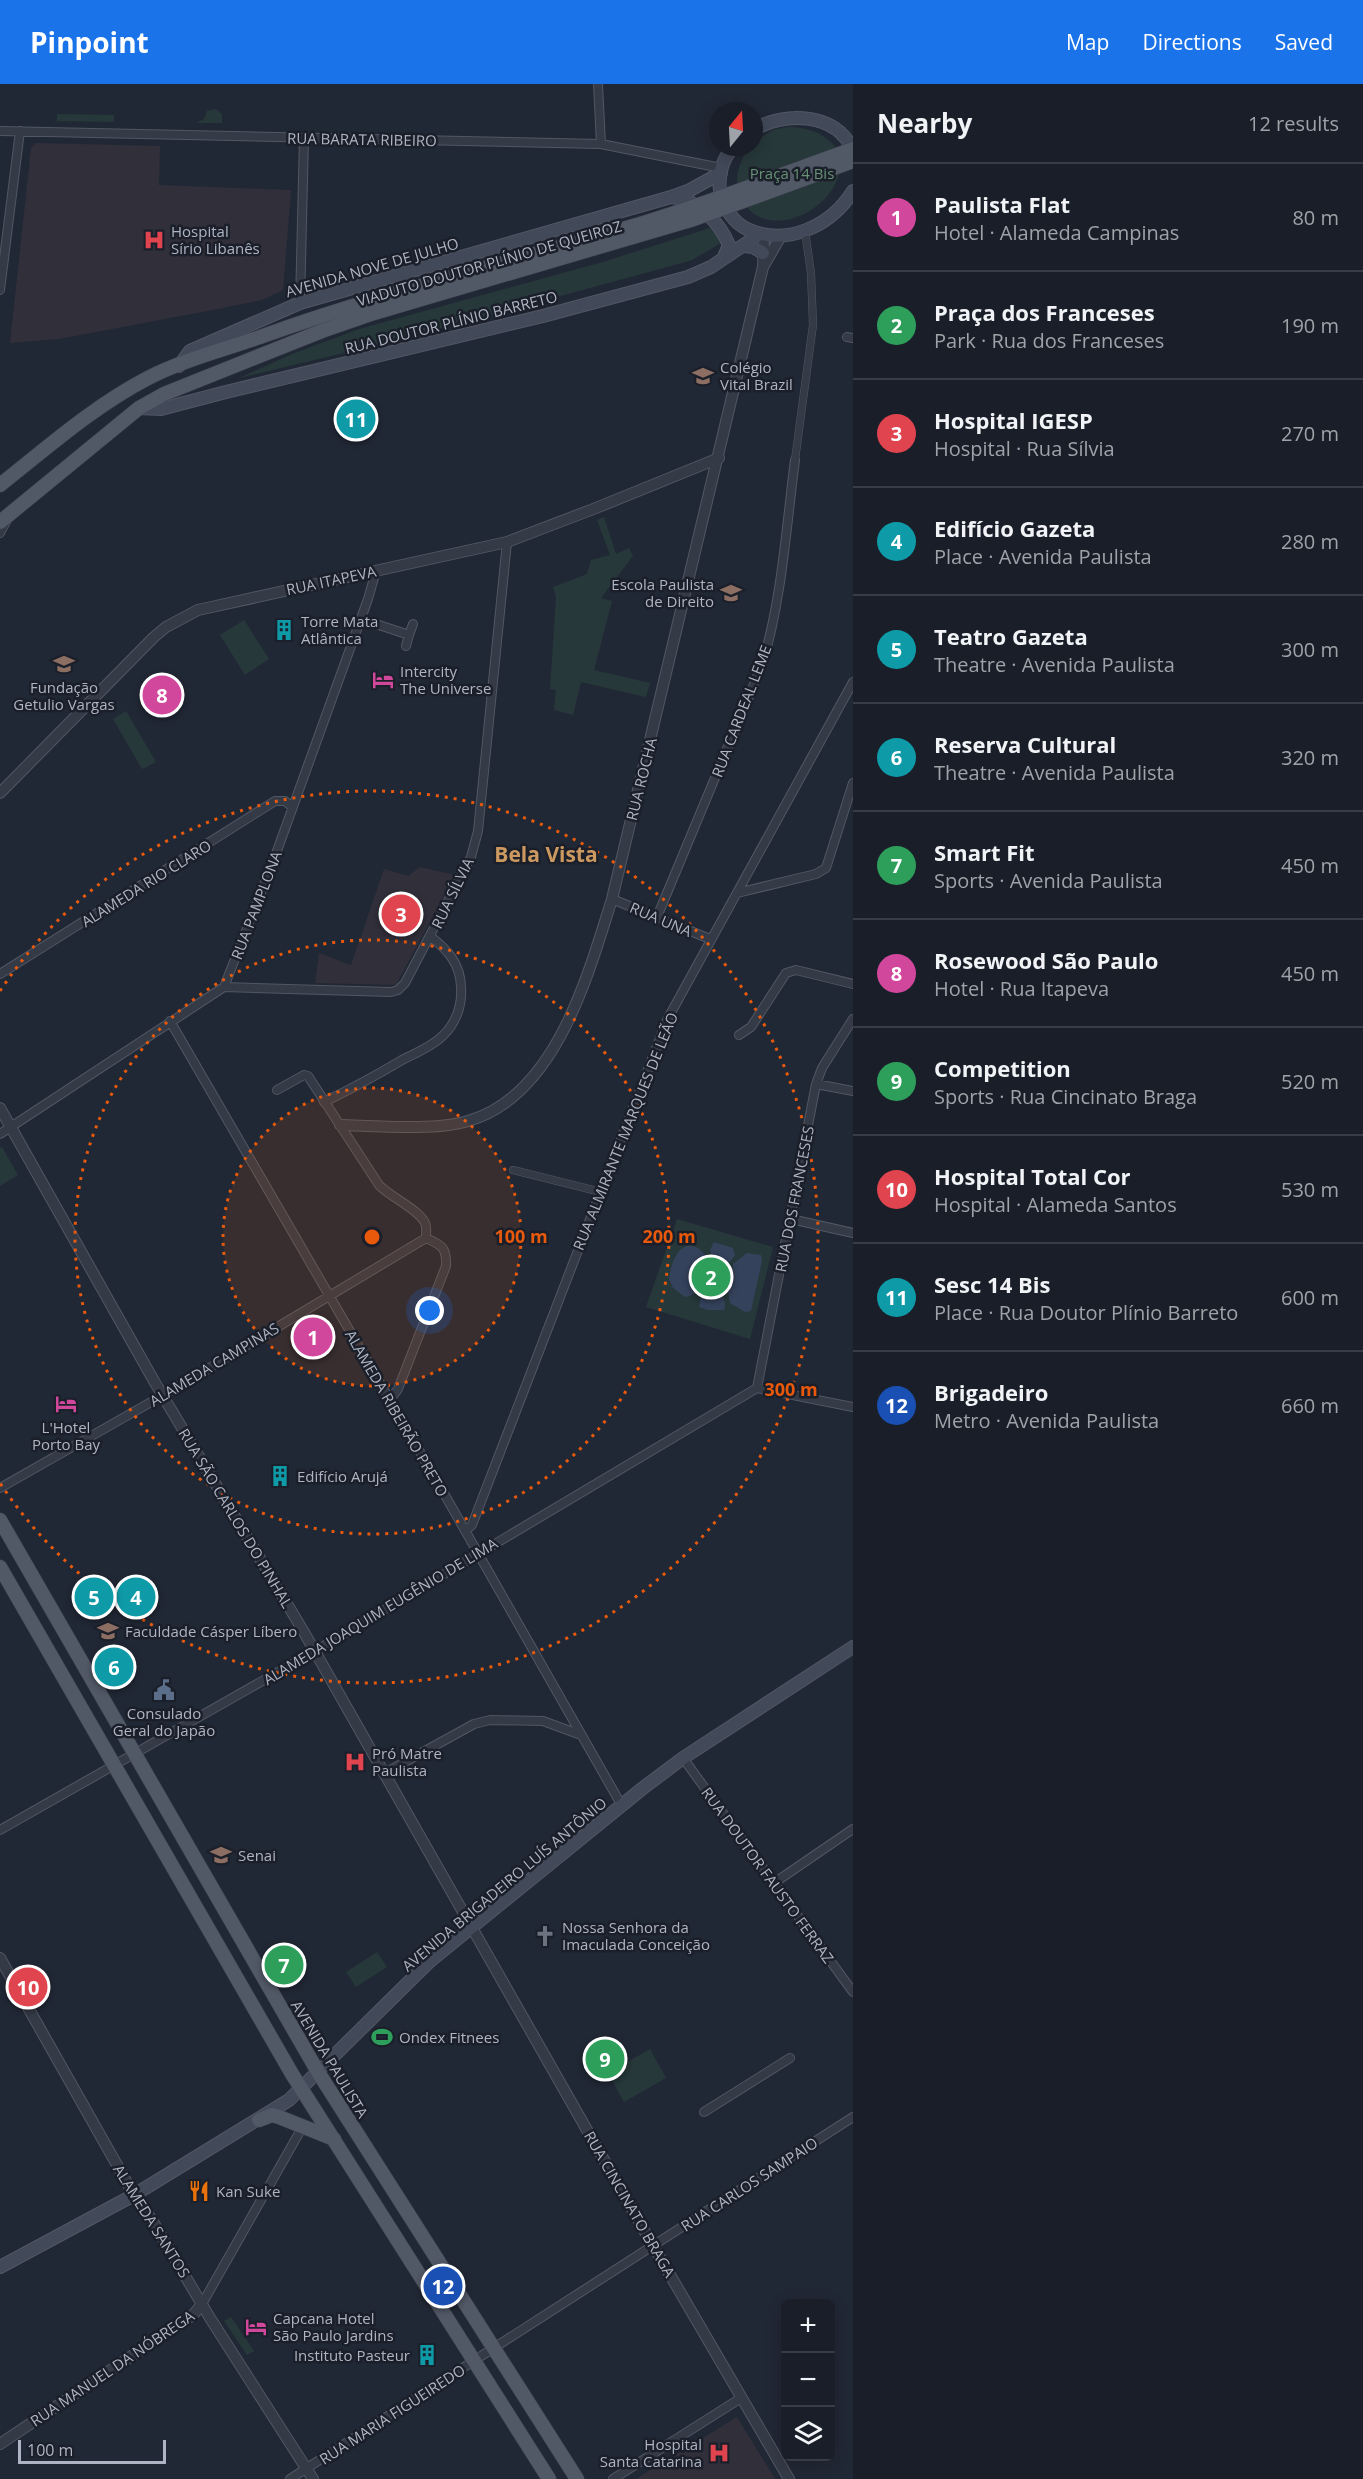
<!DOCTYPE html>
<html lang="en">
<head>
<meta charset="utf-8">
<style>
	:root { --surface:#191e28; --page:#262b34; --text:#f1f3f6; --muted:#9fa2a8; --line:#373c45; --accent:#1a73e8 }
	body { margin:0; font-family:"Open Sans",sans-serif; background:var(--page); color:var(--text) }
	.controls { position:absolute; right:18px; bottom:18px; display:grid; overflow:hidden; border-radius:9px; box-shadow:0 3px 15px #0003 }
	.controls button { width:54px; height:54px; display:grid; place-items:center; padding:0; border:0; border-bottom:2px solid var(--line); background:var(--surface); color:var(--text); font:30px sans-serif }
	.compass { position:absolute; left:709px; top:18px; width:54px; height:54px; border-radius:50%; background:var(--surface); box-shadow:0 3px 15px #0003; rotate:18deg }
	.scale { position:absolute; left:18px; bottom:15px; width:148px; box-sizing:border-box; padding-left:6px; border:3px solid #aeb4c3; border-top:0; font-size:16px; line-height:21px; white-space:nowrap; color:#aeb4c3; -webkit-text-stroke:4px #1a1f2a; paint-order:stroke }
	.you { position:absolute; left:430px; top:1227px; width:21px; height:21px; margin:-15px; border:4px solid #fff; border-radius:50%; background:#1a73e8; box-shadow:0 0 0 9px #1a73e833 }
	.badge { display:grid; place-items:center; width:39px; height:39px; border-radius:50%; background:var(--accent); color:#fff; font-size:20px; font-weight:700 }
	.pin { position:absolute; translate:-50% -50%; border:3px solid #fff; box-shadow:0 2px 6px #0006 }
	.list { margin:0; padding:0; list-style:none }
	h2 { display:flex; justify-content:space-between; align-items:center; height:78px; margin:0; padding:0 24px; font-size:26px }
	h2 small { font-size:20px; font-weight:400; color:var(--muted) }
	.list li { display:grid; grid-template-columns:39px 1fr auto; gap:18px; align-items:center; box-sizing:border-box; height:108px; padding:0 24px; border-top:2px solid var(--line) }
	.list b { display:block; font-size:22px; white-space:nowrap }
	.list p { margin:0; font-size:20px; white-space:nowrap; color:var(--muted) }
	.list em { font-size:20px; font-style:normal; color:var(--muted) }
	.icon { flex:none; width:33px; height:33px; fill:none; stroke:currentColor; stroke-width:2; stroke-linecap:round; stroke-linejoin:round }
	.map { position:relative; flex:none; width:853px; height:2395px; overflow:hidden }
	header { display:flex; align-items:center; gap:36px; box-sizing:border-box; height:84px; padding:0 30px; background:var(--accent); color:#fff }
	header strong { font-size:28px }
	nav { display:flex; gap:33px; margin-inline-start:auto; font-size:21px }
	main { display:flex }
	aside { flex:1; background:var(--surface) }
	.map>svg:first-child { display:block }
	.medical { fill:#312f3a }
	.green { fill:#27383a }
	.water { fill:#35425c }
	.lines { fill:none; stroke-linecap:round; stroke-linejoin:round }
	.pedestrian-casing { stroke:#525764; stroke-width:8 }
	.minor-casing { stroke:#525764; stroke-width:10 }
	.tertiary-casing { stroke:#525764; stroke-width:12 }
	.secondary-casing { stroke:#525764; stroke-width:14 }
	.primary-casing { stroke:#3e4350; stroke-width:15 }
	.pedestrian { stroke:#343a46; stroke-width:7 }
	.minor { stroke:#343a46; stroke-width:8 }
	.tertiary { stroke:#343a46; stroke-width:10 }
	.secondary { stroke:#424959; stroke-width:12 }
	.primary { stroke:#525966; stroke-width:14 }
	.primary-bridge-casing { stroke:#3e4350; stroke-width:15; stroke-linecap:butt }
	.primary-bridge { stroke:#525966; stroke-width:14 }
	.ring { fill:none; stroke:#e8590c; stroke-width:3; stroke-dasharray:3 6 }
	.labels { text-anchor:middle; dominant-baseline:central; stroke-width:5; stroke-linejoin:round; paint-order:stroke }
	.street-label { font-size:15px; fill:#aeb4c3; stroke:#1a1f2a }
	.park-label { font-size:15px; fill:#679275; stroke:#1a1f2a }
	.poi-label { font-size:15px; fill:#aeb4c3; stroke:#1a1f2a; text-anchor:start }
	.district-label { font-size:21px; font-weight:bold; fill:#cc9960; stroke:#1a1f2a }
	.centre { fill:#e8590c; stroke:#1a1f2a; stroke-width:3 }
	.ring-label { font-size:18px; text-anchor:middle; font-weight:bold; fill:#e8590c; stroke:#1a1f2a; stroke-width:5; stroke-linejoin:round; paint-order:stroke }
</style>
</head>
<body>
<header>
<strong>Pinpoint</strong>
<nav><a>Map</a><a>Directions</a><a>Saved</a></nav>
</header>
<main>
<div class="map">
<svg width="853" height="2395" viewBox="0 0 853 2395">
	<rect width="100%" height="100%" fill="#212835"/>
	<path class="medical" d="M36 59 160 62 159 101 291 106 283 206 262 216 223 224 59 255 10 259 31 64Z
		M420 783 455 791 396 901 315 899 319 869 351 881 384 785 408 792Z
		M737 2333 775 2395H636L644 2390Z"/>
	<path class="green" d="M216 25 222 30V39H196L204 35 207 27Z
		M57 30 114 31V38L57 37Z
		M788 43C808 43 828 50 839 68 853 122 759 169 739 108 734 93 740 77 748 65L754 63V58L773 46Z
		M710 144 723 158 692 176 682 179 410 253 239 294 292 270 359 245 603 178Z
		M604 433 616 470 629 464 633 472 601 514 612 517 594 586 650 599 646 613 581 598 573 631 554 626 556 606 550 605 556 513 553 503 587 490 591 476 610 471 597 436Z
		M244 536 269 575 245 591 220 551Z
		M126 627 156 678 142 685 113 635Z
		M2 1063 18 1091 0 1102V1064Z
		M677 1135 773 1163 750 1255 646 1223Z
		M377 1868 387 1883 356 1903 346 1888Z
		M650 1965 666 1994 624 2018 608 1989Z
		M231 2233 254 2267 247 2271 224 2237Z"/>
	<path class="water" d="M714 1158 733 1164 735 1171 731 1177 719 1180 713 1176 710 1166Z
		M690 1161 698 1164 706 1171C708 1180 704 1183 703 1191 702 1204 699 1210 685 1213L673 1204 669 1195C671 1182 675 1164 690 1161Z
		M747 1169 761 1171 762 1177 751 1227 745 1228 730 1219 727 1203 732 1194 733 1180Z
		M712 1206C722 1208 727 1216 724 1226H708L699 1223 701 1213Z"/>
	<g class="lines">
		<defs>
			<path id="pedestrian" d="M795 376 813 241 811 189 805 147
				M513 1086 601 1108"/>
			<path id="minor" d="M598 0 601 60
				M0 47 601 60 721 84
				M0 206 20 47
				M300 219 304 54
				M847 253 853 254
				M0 449 8 434
				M361 535 409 551 413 540
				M406 562 409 551
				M737 809 816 790 826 784 853 699
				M612 815 710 855
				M657 833 762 581C782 515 786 445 795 376
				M0 890 275 717H285L292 723
				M224 903 391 908 398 906 405 899 471 773 478 747 507 458
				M170 937 438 1399 622 1722
				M739 951 751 943 786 889 796 886 853 900
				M816 1000 853 1007
				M277 1006 304 991 308 992 379 1101C390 1113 420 1126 425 1139 427 1143 426 1149 426 1154
				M324 1018C351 1005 377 991 402 976 420 967 440 959 451 942 459 930 462 916 461 902 460 880 448 866 431 853
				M0 1050 224 903 273 778 368 515 376 487
				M791 1135 853 1149
				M757 1304 816 1000 822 984 853 935
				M757 1304 853 1323
				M389 1317 398 1305 446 1182C447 1164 442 1161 426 1154
				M0 1404 181 1301 426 1154
				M465 1447 472 1441 667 936 853 598
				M683 1674 853 1908
				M385 1689 474 1640 490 1636 543 1637 581 1651
				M0 1746 315 1567 757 1304
				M774 1799 853 1745
				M704 2028 790 1974
				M202 2220 303 2042
				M290 2395 853 2033
				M613 2395 741 2314"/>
			<path id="tertiary" d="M763 183 781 152
				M0 709 154 553 166 543 198 526 507 458 596 424 719 374
				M0 1024 154 1297 305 1550 645 2148 789 2395
				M340 1041C375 1042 436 1047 468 1037 556 1012 588 891 612 815L763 183 764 151
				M0 1874 134 2111 152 2136 210 2234 313 2395
				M0 2360 193 2231 202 2220"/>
			<path id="secondary" d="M754 45C787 28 835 28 853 66
				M733 63C723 75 718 90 720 106 723 123 733 139 749 146 788 162 831 142 853 107
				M672 113C697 116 719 137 729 161L724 173
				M744 162 753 163 763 169
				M179 282 190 267 300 219 671 113 690 106 721 89
				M139 324 161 325 226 308 543 232 688 193 711 183 760 150
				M0 2183 134 2111 289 2016 430 1877 643 1704 683 1674 853 1563"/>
			<path id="primary" d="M0 401C48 363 94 322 148 294 183 276 223 266 260 253
				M0 438 139 324 164 310 259 272
				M0 1436 318 1988 577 2395
				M0 1483 292 1990 549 2395
				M259 2036 272 2031 279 2033 334 2055"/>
		</defs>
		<use href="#pedestrian" class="pedestrian-casing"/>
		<use href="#minor" class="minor-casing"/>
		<use href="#tertiary" class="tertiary-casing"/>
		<use href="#secondary" class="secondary-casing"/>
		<use href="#primary" class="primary-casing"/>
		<use href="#pedestrian" class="pedestrian"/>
		<use href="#minor" class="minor"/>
		<use href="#tertiary" class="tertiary"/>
		<use href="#secondary" class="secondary"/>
		<use href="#primary" class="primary"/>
		<defs>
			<path id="primary-bridge" d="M260 253C381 209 506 180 630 143 706 121 779 91 853 65
				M259 272 322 247 374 229 694 135 853 77"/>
		</defs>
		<use href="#primary-bridge" class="primary-bridge-casing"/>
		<use href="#primary-bridge" class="primary-bridge"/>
	</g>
	<circle cx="372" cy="1153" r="149" fill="#e8590c" fill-opacity=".12"/>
	<g class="ring">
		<circle cx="372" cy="1153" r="149"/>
		<circle cx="372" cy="1153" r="297"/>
		<path d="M0 907A446 446 0 1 1 0 1399"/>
	</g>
	<defs>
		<symbol id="hospital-bare" viewBox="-9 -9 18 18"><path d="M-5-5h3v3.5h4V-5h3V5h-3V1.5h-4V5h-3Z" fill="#e0444e" stroke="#1a1f2a" stroke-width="2.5" paint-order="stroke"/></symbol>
		<symbol id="school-bare" viewBox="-9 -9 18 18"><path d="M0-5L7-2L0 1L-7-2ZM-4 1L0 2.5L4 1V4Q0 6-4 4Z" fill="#8d6e63" stroke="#1a1f2a" stroke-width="2.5" paint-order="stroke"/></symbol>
		<symbol id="university-bare" viewBox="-9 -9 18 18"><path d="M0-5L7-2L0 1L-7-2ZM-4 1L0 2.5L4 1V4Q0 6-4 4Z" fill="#8d6e63" stroke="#1a1f2a" stroke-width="2.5" paint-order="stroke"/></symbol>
		<symbol id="building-bare" viewBox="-9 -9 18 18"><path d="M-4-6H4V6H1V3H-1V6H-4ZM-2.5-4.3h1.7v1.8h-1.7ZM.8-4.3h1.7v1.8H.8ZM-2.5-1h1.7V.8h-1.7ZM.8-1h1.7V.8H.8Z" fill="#0f9aa8" stroke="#1a1f2a" stroke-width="2.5" paint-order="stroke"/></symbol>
		<symbol id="hotel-bare" viewBox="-9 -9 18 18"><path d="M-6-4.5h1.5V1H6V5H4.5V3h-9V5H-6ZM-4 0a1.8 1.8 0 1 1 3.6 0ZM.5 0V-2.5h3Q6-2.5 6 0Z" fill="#d1479c" stroke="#1a1f2a" stroke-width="2.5" paint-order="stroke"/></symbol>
		<symbol id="civic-bare" viewBox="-9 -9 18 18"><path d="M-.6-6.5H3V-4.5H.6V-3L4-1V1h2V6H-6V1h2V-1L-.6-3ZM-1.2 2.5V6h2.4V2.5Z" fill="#5c6f8a" stroke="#1a1f2a" stroke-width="2.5" paint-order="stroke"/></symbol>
		<symbol id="church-bare" viewBox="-9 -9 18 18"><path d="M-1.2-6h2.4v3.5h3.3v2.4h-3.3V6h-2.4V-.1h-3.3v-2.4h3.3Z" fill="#6b7280" stroke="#1a1f2a" stroke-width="2.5" paint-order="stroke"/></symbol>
		<symbol id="stadium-bare" viewBox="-9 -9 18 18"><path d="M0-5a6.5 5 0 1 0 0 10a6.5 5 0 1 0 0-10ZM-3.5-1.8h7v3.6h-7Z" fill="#2e9e5b" stroke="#1a1f2a" stroke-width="2.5" paint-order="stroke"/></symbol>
		<symbol id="restaurant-bare" viewBox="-9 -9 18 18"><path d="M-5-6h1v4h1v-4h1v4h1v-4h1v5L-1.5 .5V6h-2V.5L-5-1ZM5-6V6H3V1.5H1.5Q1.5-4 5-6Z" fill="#e8710a" stroke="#1a1f2a" stroke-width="2.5" paint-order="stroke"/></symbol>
	</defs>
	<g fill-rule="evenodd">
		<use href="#hospital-bare" x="139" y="141" width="30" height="30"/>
		<use href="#school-bare" x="688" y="277" width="30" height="30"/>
		<use href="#university-bare" x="716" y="494" width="30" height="30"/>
		<use href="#building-bare" x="269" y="531" width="30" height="30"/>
		<use href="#university-bare" x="49" y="565" width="30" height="30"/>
		<use href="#hotel-bare" x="368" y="581" width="30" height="30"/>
		<use href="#hotel-bare" x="51" y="1305" width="30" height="30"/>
		<use href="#building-bare" x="265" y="1377" width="30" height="30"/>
		<use href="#university-bare" x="93" y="1532" width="30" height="30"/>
		<use href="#civic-bare" x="149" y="1591" width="30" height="30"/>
		<use href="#hospital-bare" x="340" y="1663" width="30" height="30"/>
		<use href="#university-bare" x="206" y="1756" width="30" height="30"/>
		<use href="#church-bare" x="530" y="1837" width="30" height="30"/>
		<use href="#stadium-bare" x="367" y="1938" width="30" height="30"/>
		<use href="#restaurant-bare" x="184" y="2092" width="30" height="30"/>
		<use href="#hotel-bare" x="241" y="2228" width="30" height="30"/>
		<use href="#building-bare" x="412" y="2256" width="30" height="30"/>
		<use href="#hospital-bare" x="704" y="2354" width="30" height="30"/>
	</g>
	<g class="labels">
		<g class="street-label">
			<text transform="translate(362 55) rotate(1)">RUA BARATA RIBEIRO</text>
			<text transform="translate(489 179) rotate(-16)">VIADUTO DOUTOR PLÍNIO DE QUEIROZ</text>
			<text transform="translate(372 183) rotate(-16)">AVENIDA NOVE DE JULHO</text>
			<text transform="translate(451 238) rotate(-14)">RUA DOUTOR PLÍNIO BARRETO</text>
			<text transform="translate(331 496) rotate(-12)">RUA ITAPEVA</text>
			<text transform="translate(741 627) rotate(-69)">RUA CARDEAL LEME</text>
			<text transform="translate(641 695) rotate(-76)">RUA ROCHA</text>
			<text transform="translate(146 799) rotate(-32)">ALAMEDA RIO CLARO</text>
			<text transform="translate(452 809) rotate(-64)">RUA SÍLVIA</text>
			<text transform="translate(256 821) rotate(-69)">RUA PAMPLONA</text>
			<text transform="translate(661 835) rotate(23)">RUA UNA</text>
			<text transform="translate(625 1047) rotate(-68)">RUA ALMIRANTE MARQUES DE LEÃO</text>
			<text transform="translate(794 1115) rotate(-79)">RUA DOS FRANCESES</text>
			<text transform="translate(214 1280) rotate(-31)">ALAMEDA CAMPINAS</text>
			<text transform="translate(397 1329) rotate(60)">ALAMEDA RIBEIRÃO PRETO</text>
			<text transform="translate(236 1434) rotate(59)">RUA SÃO CARLOS DO PINHAL</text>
			<text transform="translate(380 1527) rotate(-31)">ALAMEDA JOAQUIM EUGÊNIO DE LIMA</text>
			<text transform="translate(768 1791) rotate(54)">RUA DOUTOR FAUSTO FERRAZ</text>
			<text transform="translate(504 1800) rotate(-40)">AVENIDA BRIGADEIRO LUÍS ANTÔNIO</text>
			<text transform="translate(330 1975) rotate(59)">AVENIDA PAULISTA</text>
			<text transform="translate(749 2100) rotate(-33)">RUA CARLOS SAMPAIO</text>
			<text transform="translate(630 2120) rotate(60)">RUA CINCINATO BRAGA</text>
			<text transform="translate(152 2137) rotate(58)">ALAMEDA SANTOS</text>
			<text transform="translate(112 2284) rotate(-34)">RUA MANUEL DA NÓBREGA</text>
			<text transform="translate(392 2330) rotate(-33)">RUA MARIA FIGUEIREDO</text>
		</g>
		<g class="park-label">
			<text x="792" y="89">Praça 14 Bis</text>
		</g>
		<g class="poi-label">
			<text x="171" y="147">Hospital<tspan x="171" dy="17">Sírio Libanês</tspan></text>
			<text x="720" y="283">Colégio<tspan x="720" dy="17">Vital Brazil</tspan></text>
			<text x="714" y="500" text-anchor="end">Escola Paulista<tspan x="714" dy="17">de Direito</tspan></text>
			<text x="301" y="537">Torre Mata<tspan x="301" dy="17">Atlântica</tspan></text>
			<text x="400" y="587">Intercity<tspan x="400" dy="17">The Universe</tspan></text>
			<text x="64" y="603" text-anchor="middle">Fundação<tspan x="64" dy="17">Getulio Vargas</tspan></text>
			<text x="66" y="1343" text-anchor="middle">L'Hotel<tspan x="66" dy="17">Porto Bay</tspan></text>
			<text x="297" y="1392">Edifício Arujá</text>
			<text x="125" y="1547">Faculdade Cásper Líbero</text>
			<text x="164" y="1629" text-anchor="middle">Consulado<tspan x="164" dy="17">Geral do Japão</tspan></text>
			<text x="372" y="1669">Pró Matre<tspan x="372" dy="17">Paulista</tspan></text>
			<text x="238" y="1771">Senai</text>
			<text x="562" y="1843">Nossa Senhora da<tspan x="562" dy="17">Imaculada Conceição</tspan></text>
			<text x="399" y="1953">Ondex Fitnees</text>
			<text x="216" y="2107">Kan Suke</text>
			<text x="273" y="2234">Capcana Hotel<tspan x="273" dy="17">São Paulo Jardins</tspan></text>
			<text x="410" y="2271" text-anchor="end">Instituto Pasteur</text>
			<text x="702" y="2360" text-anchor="end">Hospital<tspan x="702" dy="17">Santa Catarina</tspan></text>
		</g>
		<g class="district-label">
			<text x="546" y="770">Bela Vista</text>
		</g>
	</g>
	<circle cx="372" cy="1153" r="9" class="centre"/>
	<g class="ring-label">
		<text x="521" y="1159">100 m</text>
		<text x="669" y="1159">200 m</text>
		<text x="791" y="1312">300 m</text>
	</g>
</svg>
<div class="controls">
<button>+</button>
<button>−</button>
<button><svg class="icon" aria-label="layers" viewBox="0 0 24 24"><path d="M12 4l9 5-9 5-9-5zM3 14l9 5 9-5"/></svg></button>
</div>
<svg class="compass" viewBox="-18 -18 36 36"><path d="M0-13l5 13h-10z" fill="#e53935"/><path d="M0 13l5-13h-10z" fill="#9fa2a8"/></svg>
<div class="scale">100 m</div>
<div class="you"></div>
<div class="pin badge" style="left:313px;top:1253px;background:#d1479c">1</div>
<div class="pin badge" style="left:711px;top:1193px;background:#2e9e5b">2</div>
<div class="pin badge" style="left:401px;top:830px;background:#e0444e">3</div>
<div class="pin badge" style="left:136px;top:1513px;background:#0f9aa8">4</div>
<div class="pin badge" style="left:94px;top:1513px;background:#0f9aa8">5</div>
<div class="pin badge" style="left:114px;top:1583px;background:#0f9aa8">6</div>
<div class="pin badge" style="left:284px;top:1881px;background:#2e9e5b">7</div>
<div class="pin badge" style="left:162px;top:611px;background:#d1479c">8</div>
<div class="pin badge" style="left:605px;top:1975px;background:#2e9e5b">9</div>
<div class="pin badge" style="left:28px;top:1903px;background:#e0444e">10</div>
<div class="pin badge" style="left:356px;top:335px;background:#0f9aa8">11</div>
<div class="pin badge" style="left:443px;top:2202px;background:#1a4fb4">12</div>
</div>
<aside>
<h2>Nearby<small>12 results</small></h2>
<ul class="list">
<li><span class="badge" style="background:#d1479c">1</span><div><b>Paulista Flat</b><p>Hotel · Alameda Campinas</p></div><em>80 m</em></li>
<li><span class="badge" style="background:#2e9e5b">2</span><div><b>Praça dos Franceses</b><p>Park · Rua dos Franceses</p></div><em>190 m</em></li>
<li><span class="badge" style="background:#e0444e">3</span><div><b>Hospital IGESP</b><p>Hospital · Rua Sílvia</p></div><em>270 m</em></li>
<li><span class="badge" style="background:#0f9aa8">4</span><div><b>Edifício Gazeta</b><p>Place · Avenida Paulista</p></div><em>280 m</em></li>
<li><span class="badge" style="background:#0f9aa8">5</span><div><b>Teatro Gazeta</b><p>Theatre · Avenida Paulista</p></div><em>300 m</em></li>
<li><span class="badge" style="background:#0f9aa8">6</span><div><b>Reserva Cultural</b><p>Theatre · Avenida Paulista</p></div><em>320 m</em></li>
<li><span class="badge" style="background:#2e9e5b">7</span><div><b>Smart Fit</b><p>Sports · Avenida Paulista</p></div><em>450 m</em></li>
<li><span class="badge" style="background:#d1479c">8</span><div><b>Rosewood São Paulo</b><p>Hotel · Rua Itapeva</p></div><em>450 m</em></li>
<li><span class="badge" style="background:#2e9e5b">9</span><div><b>Competition</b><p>Sports · Rua Cincinato Braga</p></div><em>520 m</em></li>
<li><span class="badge" style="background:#e0444e">10</span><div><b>Hospital Total Cor</b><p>Hospital · Alameda Santos</p></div><em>530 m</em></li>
<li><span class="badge" style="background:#0f9aa8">11</span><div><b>Sesc 14 Bis</b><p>Place · Rua Doutor Plínio Barreto</p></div><em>600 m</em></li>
<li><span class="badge" style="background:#1a4fb4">12</span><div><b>Brigadeiro</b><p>Metro · Avenida Paulista</p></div><em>660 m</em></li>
</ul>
</aside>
</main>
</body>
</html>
